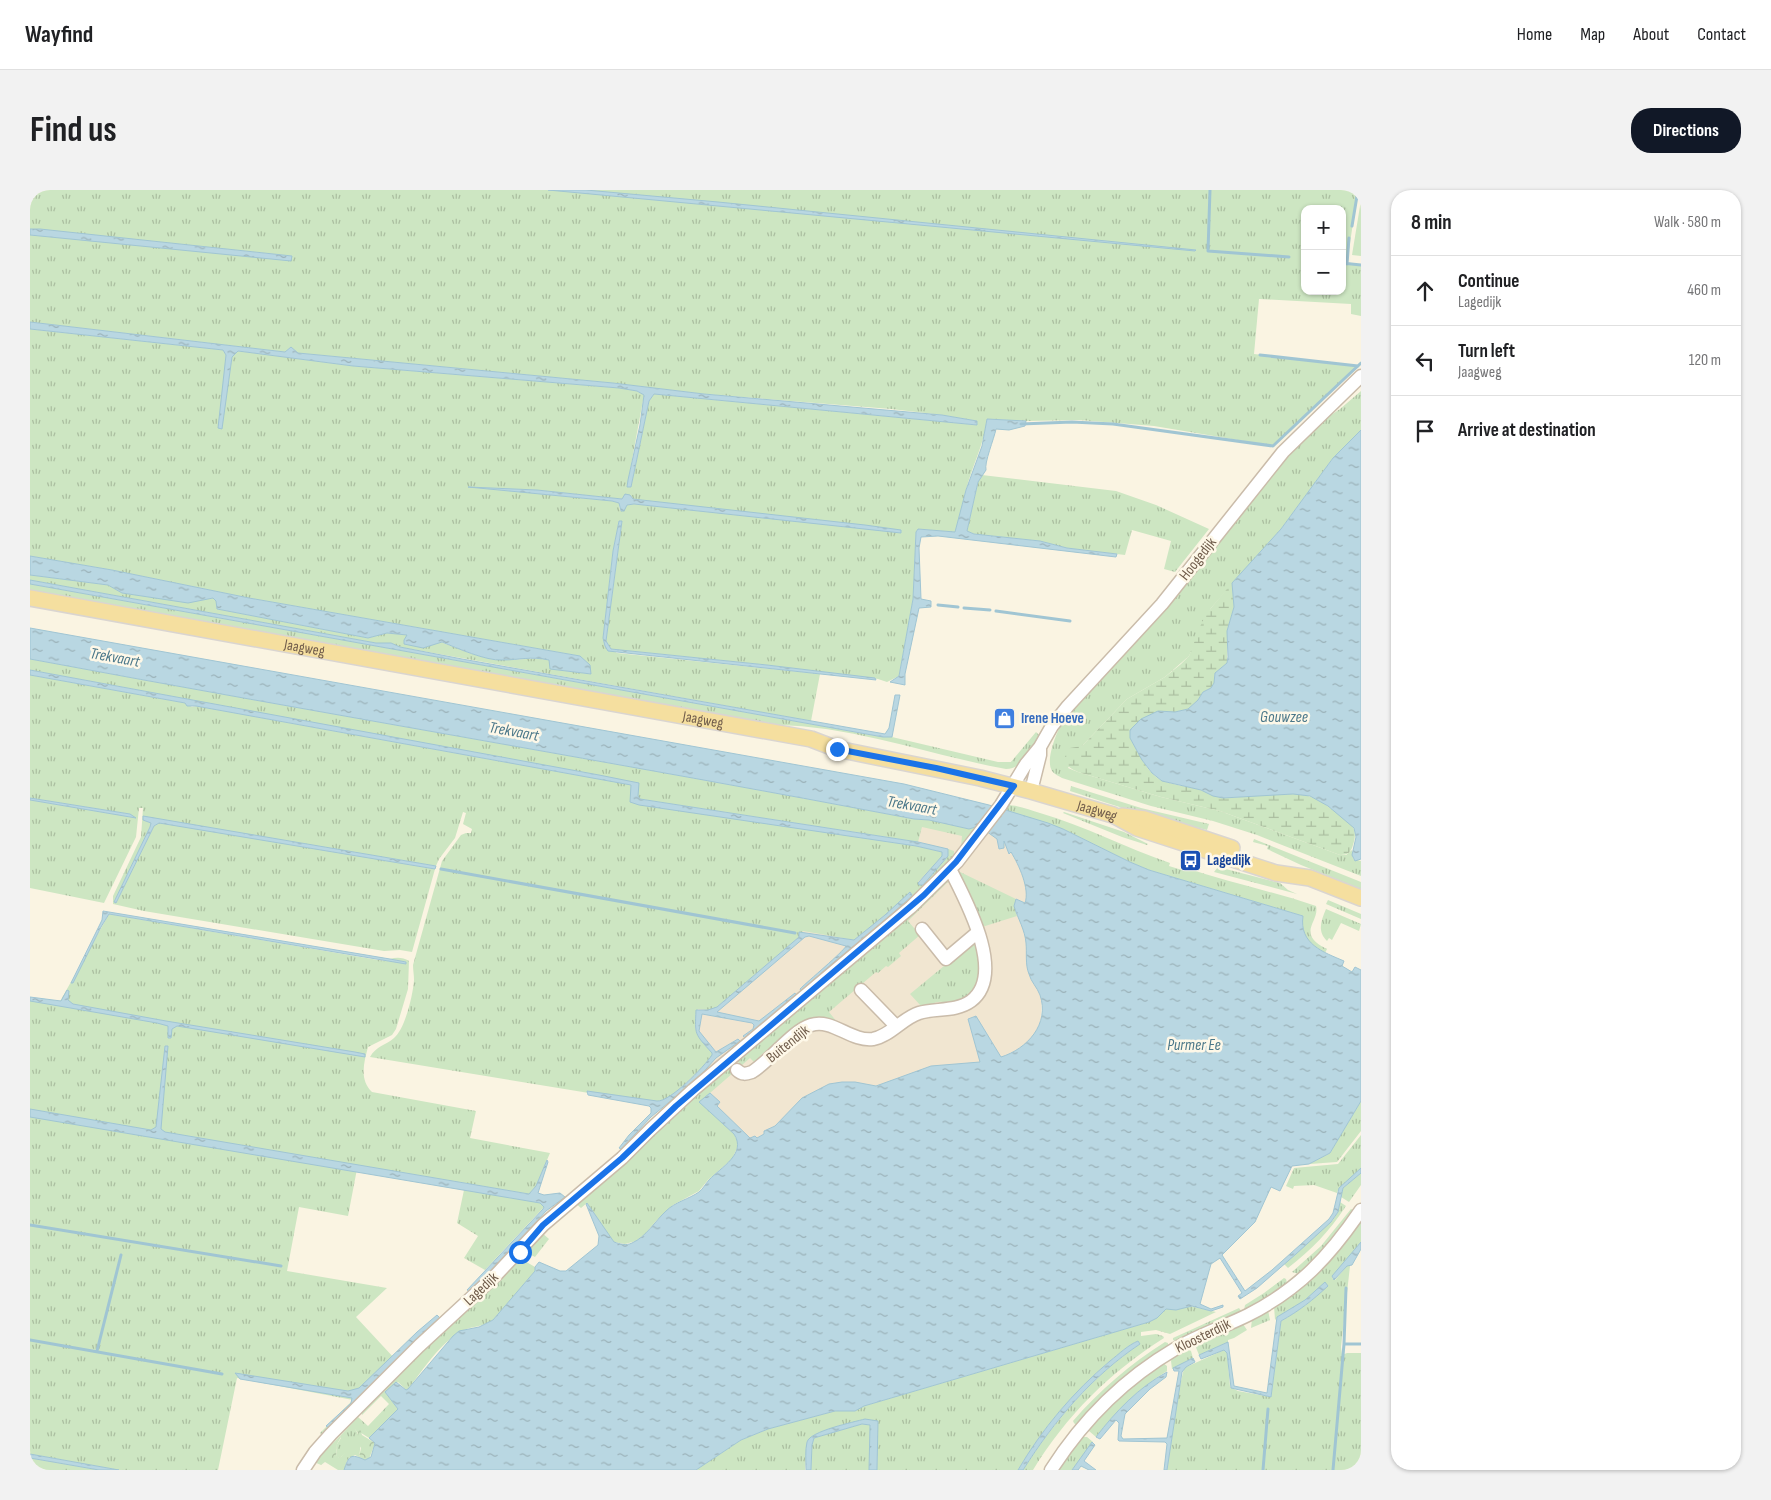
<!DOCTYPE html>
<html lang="en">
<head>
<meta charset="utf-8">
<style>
	:root { --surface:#fff; --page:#f2f2f2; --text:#202124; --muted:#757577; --line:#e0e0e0; --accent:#111827 }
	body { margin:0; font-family:"Sofia Sans Condensed",sans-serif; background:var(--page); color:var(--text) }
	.controls { position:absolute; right:15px; top:15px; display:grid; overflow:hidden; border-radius:10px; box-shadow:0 1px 4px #0004 }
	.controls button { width:45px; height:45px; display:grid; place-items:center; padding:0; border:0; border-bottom:1px solid var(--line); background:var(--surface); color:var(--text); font:25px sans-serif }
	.stop { position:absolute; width:15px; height:15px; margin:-11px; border:4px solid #1a73e8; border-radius:50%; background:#fff }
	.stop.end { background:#1a73e8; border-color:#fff; box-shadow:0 1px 5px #0008 }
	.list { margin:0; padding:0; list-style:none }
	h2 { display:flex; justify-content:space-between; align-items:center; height:65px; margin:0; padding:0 20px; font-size:21px }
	h2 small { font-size:16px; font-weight:400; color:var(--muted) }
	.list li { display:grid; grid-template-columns:32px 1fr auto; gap:15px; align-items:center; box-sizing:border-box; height:70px; padding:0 20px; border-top:1px solid var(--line) }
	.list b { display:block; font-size:19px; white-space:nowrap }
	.list p { margin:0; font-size:16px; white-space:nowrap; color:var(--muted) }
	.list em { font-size:16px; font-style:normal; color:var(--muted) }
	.icon { flex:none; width:28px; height:28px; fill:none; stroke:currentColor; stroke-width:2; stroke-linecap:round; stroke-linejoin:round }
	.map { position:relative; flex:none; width:1331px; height:1280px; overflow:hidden; border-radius:20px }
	header { display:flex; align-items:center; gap:30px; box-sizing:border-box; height:70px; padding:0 25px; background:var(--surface); border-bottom:1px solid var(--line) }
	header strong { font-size:24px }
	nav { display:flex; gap:28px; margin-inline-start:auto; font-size:18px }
	.intro { display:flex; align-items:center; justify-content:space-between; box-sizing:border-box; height:120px; padding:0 30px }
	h1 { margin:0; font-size:35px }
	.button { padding:12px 22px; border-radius:20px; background:var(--accent); color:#fff; font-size:18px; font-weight:700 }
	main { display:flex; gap:30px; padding:0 30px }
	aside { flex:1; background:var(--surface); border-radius:20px; box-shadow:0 1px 4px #0004 }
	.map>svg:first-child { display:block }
	.residential { fill:#f1e6d1 }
	.grass { fill:url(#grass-tufts); fill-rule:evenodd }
	.forest { fill:url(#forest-crowns) }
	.wetland { fill:url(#wetland-marsh) }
	.park { fill:#cde6c2 }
	.water { fill:url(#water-ripples); stroke:#a0c5d3 }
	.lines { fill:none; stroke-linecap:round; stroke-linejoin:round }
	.stream { stroke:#a0c5d3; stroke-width:3 }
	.minor-casing { stroke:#cabcaa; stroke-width:15 }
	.major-casing { stroke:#dad5d0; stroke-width:18 }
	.minor { stroke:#fff; stroke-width:12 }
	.major { stroke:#f5df9f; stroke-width:15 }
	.route { stroke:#1a73e8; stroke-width:6 }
	.labels { text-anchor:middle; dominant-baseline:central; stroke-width:5; stroke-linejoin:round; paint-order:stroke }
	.street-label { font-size:15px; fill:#705c4b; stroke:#fef8e8 }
	.shop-label { font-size:15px; font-weight:bold; fill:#366cbe; stroke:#fef8e8; text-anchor:start }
	.transit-label { font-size:15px; font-weight:bold; fill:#164399; stroke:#fef8e8; text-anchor:start }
	.water-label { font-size:16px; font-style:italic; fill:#4a7789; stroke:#fef8e8 }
</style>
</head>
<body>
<header>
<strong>Wayfind</strong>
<nav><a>Home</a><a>Map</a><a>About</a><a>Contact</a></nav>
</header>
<div class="intro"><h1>Find us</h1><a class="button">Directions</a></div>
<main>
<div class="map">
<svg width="1331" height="1280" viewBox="0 0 1331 1280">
	<defs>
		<pattern id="grass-tufts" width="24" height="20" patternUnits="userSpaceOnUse" patternTransform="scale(1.25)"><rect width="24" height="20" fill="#cde6c2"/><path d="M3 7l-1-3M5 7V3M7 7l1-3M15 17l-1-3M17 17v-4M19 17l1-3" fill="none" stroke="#abbea0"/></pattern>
		<pattern id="forest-crowns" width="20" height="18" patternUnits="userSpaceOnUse" patternTransform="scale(1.25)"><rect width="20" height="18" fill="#cde6c2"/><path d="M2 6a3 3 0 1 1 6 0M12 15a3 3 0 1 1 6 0" fill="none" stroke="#abbea0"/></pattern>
		<pattern id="wetland-marsh" width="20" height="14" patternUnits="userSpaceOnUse" patternTransform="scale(1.25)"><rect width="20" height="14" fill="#cde6c2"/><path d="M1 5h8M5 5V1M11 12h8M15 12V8" fill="none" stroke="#abbea0"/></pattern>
		<pattern id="water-ripples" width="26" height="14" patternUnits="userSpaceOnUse" patternTransform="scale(1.25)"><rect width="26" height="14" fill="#b9d7e2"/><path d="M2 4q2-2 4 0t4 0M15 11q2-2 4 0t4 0" fill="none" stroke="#9bb2b9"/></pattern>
	</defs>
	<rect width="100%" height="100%" fill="#faf4e2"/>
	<path class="residential" d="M890 627 946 634 981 654 1005 710 1012 802 1010 843 990 865 725 955 656 885 659 842 664 817 885 653Z"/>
	<path class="grass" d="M0 0H1328L1317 73 1331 75V126L1321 124V114L1229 109 1224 164 1328 176 1243 256 1124 236 1049 230 996 231 957 229C954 255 942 276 936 300 932 314 930 328 925 342L888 339 886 342 883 409 869 486 857 492 848 489 737 475 581 459 576 451 592 332 589 331 583 361 573 448 575 456 587 463 790 484 781 531 370 457 361 453H346L0 390V385L78 395 92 403 158 412 183 408 186 410 187 419 338 448 357 443 377 445 393 458 411 452C427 458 456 471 472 470 490 470 501 467 520 470L521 479 560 484V475L550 466 219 408 82 380 0 366V139L193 160 196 165 191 239 202 167 208 161 323 176 589 198 607 201 614 205 597 297H601L619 211 624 204 947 235V231L912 225 861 219 674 204 583 193 268 163 261 157 255 162 0 132V45L262 66 0 39ZM1275 19H1312V101H1275ZM451 298 507 300 592 309 600 305 603 309 871 342 604 314 597 315 590 321 589 313 582 311Z
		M1331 201V240L1303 268 1251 339 1181 418 1159 466 1135 487 1097 509 1052 556 1038 578 1048 582 1131 607 1190 621 1310 665H1316L1322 660 1323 669 1331 671V686L1227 645 1183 631 1121 616 1032 588C1029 586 1024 584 1022 581 1015 570 1027 541 1033 531L1256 266 1286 235 1310 219Z
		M952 285 1086 301 1126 315 1179 339 1145 382 1134 379 1141 351 1102 340 1095 365 1037 358 1010 351 944 344 937 341 948 292Z
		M0 394 853 547H862L968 572H981L1006 542 1010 546C1001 560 994 578 976 579 899 565 824 536 746 535L0 401Z
		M0 469C294 524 590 573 884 629L899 630 939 639 949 636 931 657 932 646 892 637 888 652 610 609 608 606V593L0 480Z
		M0 485 155 513 162 517 166 516 602 595 600 612 886 656 912 662V666L888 692 893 695 918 666V659L924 661V668L903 690 772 802 771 801C806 768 846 740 881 707L866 716 824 750 773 741 769 747 687 817 678 820 668 819 665 838 686 865 632 915 340 867C346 856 356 855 364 848 375 839 383 805 384 790 384 785 383 780 383 775L412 671 431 645 436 643H441L442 639 433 634 436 623 433 622 425 648 409 669 406 676 113 627V630L121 633 120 637 84 712 86 713 124 636 129 633H134L405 679 382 762 370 760 354 761 114 721 83 714V706L111 647 113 618H109L106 647 74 713 0 698V610L101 627 100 624 0 608Z
		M1041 596 1111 618 1179 634 1177 640 1111 624 1040 601Z
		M977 615C987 615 1000 620 1010 623 1055 636 1096 658 1140 673L1139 676 1152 680 1153 677C1197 692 1242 701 1286 716 1290 732 1265 743 1297 759L1295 763C1279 753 1271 747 1273 726L1119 680 1100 672 1033 639 973 620Z
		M1034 622 1094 642 1118 654 1117 655 1092 647 1033 623Z
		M1224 649 1331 692V699L1271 675 1237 659 1238 656 1223 652Z
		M1188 677 1250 693 1258 700 1267 704 1184 682Z
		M928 681 986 709 984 716 987 726 952 737Z
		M918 688 929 707 927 708 921 693 918 692 878 731 890 745 869 763 871 766 858 777 856 776 848 783 846 782 799 822 807 832 760 845 756 844 730 866 729 871 726 874 720 868 711 876 707 870Z
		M1298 710 1331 724V729L1296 714Z
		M1296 719 1331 734 1329 741 1311 733 1302 750 1299 748 1297 751C1287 741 1291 731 1296 719Z
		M79 724 348 770 376 773V772L360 769C366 767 373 767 379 771L378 799 366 839 362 845 338 857C334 872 329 890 342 902L446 921 440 948 520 963 506 996 499 1004 362 981 327 979 318 1026 269 1017 257 1081 357 1098 326 1127 365 1169 330 1211 291 1244 290 1243 323 1210 207 1188 188 1280H89L0 1264V810L28 815Z
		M944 754 947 756C949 774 956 800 934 809 931 810 926 813 923 813 914 813 908 809 900 816H891L880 804 937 757Z
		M697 876 703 883 680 903 697 937 704 944 709 954 702 969 678 990 669 1001 643 1015 626 1031 615 1044 606 1051 595 1054 584 1052 557 1013 551 1018 545 1013Z
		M1331 911V941L1307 972 1279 974 1300 963Z
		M1331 945V978L1308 1000 1307 1003 1284 995 1264 996 1263 999 1256 996 1264 978 1308 974Z
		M1331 983V995L1319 1012 1311 1007 1313 998Z
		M434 1000 509 1012 514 1017 455 1080 434 1068 448 1046 427 1033Z
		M1310 1012 1316 1016C1299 1042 1282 1059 1258 1078L1254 1074 1303 1030 1308 1022Z
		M1321 1019 1323 1020 1295 1062 1269 1084 1262 1082 1291 1056Z
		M1331 1028V1052L1302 1088 1305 1090 1317 1076H1320L1311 1157 1312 1165 1317 1163H1331V1280H1137L1148 1204 1154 1178 1194 1160 1197 1162 1200 1197 1208 1201 1241 1207 1251 1131C1269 1121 1283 1110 1298 1095L1252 1129 1247 1128 1245 1130 1244 1116C1263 1102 1283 1089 1299 1072 1311 1059 1321 1043 1331 1028Z
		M511 1042 519 1049 505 1067 497 1063 493 1070 505 1077 506 1080 463 1130C452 1137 443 1136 434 1140 410 1152 394 1179 378 1199L376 1200 368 1192 355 1202 368 1219 339 1248 325 1239C331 1247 331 1257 329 1267L325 1265 319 1268 317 1271V1262L310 1268 306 1267 307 1254 311 1248 310 1246 328 1227 338 1236 359 1214 351 1206 332 1225 331 1221Z
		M1254 1088 1256 1089 1257 1093 1247 1102 1214 1120 1215 1115 1234 1103Z
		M1160 1116 1186 1122 1140 1144 1126 1140 1111 1142V1146L1126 1144 1133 1146 1134 1148C1080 1182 1036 1226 1003 1280H993C1025 1231 1061 1187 1110 1154L1108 1151C1098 1155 1089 1164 1080 1171 1043 1202 1012 1239 988 1280H847L848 1231 810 1235 777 1251 775 1280H666L711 1250 738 1239 805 1221H825L834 1216 1119 1132 1136 1119H1150Z
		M1209 1118 1212 1122 1147 1152 1143 1150V1148Z
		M1238 1120 1240 1130 1221 1138 1222 1129Z
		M1213 1134 1217 1140 1204 1148 1198 1150V1152L1169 1165 1165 1155Z
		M1135 1152 1138 1153V1156L1047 1236 1044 1233 1043 1231C1070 1200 1100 1174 1135 1152Z
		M1157 1159 1161 1161 1163 1168 1142 1179 1141 1171 1142 1167Z
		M1133 1173 1137 1176V1181C1110 1197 1085 1222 1066 1247L1059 1241 1060 1235 1102 1195Z
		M832 1234 840 1235 839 1280H781L782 1255 784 1248Z
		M1052 1247H1057L1063 1252 1042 1280H1027Z
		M0 1268 69 1280H0Z"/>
	<path class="forest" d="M324 1238H330L332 1245 345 1253 339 1269 334 1270 329 1267 331 1258 327 1252 328 1243Z
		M310 1246 311 1247 307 1254 306 1266 310 1268 317 1261V1271L314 1280H308L295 1272 291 1275 284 1272Z"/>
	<path class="wetland" d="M1202 393 1204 417 1197 441V473L1185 483 1184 493 1181 498 1173 502 1168 510 1158 519 1145 522 1128 521 1100 548C1109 563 1117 584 1133 591 1144 595 1156 596 1167 599 1177 601 1183 606 1193 608 1221 608 1251 599 1278 606 1290 609 1301 619 1311 626 1323 636 1328 639 1323 655 1321 662 1318 665 1310 665L1190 621 1131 607 1048 582C1035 576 1030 571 1040 558L1052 556 1097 509 1135 487 1151 474 1159 466 1172 432 1181 418Z"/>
	<path class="park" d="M1331 10V66L1322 65Z"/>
	<path class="water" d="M518 0H556L688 12 1166 60 1165 61Z
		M0 39H10L262 66 261 71 0 45Z
		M0 132 255 162 261 157 268 163 583 193 674 204 912 225 947 231V235L624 204 619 211 601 297H597L598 290 610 235 614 205 607 201 589 198 323 176 208 161 202 167 192 239 188 238 196 165 193 160 0 139Z
		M957 229 996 231 995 236 979 240 966 239C964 249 954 273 956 280L948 292 937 341 944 344 1010 351 1037 358 1087 364 1086 367 908 346 891 347 889 358 891 409 901 411V417L889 418 875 484V495L860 492 869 486 883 409 886 342 888 339 925 342 936 300 952 256Z
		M1331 240V669L1325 671 1322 665 1326 647 1324 638 1298 616 1280 606 1263 604 1193 608 1183 606 1171 600 1132 591 1122 583 1112 570 1100 548V540L1111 529 1128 521 1145 522 1158 519 1168 510 1173 502 1181 498 1184 493 1185 483 1197 473 1198 467 1197 441 1204 417 1202 393 1251 339 1303 268Z
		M438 297 507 300 592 309 595 304 600 305 603 309 835 335 871 340V343L604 314 597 315 594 321H591L589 313 582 311Z
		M589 331H592L576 451 581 459 737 475 845 488 846 490 578 461 575 456 573 448 583 361Z
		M0 366 82 380 219 408 550 466 560 475 561 484 520 479 519 470C500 466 490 470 472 470 456 471 427 458 412 452L393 458 374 454V450L377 445 357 443 338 448 187 419 186 411 183 408 158 413 92 403 78 395 0 385Z
		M0 390 346 453H361L370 457 432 469 855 544 859 538 865 505H870L862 547H853L0 394Z
		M0 438 874 594 959 615 1018 633 1033 639 1100 672 1119 680 1273 726C1269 754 1293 762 1314 771L1312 776 1322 782 1325 777 1331 780V911L1300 963 1279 974 1262 976 1250 1001 1241 997 1225 1032 1192 1065 1215 1101 1242 1080 1299 1029 1303 1023 1309 998 1331 978V983L1313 998 1308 1022 1301 1032 1266 1064 1227 1098 1210 1109 1208 1106 1212 1103 1190 1068 1181 1074 1170 1114 1181 1119 1193 1115V1117L1181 1121 1162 1116 1146 1120 1136 1119 1127 1128 1119 1132 834 1216 825 1221H805L738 1239 711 1250 666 1280H314C319 1266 320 1263 335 1270L341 1267 345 1253 339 1248 368 1219 355 1202 366 1192 376 1200 378 1199 423 1146 429 1141 449 1137 463 1130 505 1081V1077L509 1072 530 1081H536L568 1055 569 1046 556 1014 557 1013 584 1052C590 1054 596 1056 602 1053 616 1047 625 1031 636 1021 645 1012 659 1009 669 1002 673 999 676 993 679 990 691 977 717 964 704 944L669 912 680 903 690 912 687 916 720 948 725 946 727 948 734 944V941L745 936 772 908 799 894 812 892H825L846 896 901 876 950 872 938 829 946 826 971 867C997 859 1020 834 1010 805 1007 797 1001 792 999 784 995 775 997 763 996 753 995 740 988 729 984 716L986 709 995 713C1000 699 989 675 981 662L979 664 974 651V658L969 659 967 649 949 636 939 639 899 630 884 629C590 573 294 524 0 469Z
		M0 480 569 585 609 593 608 606 610 609 888 652 918 659V666L893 695H889L888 693 912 666V662L886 656 609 615 600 612 601 595 166 516H157L155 513 0 485Z
		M0 608 100 624 106 628 0 610Z
		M113 626 406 676 405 679 129 633 124 636 86 713 84 712 120 637 121 633 113 630Z
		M880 702 882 705 881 707C846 740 806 768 771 801L770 799C778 791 813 762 816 756L779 746 775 747 687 822 729 831 765 803 766 805 715 848 713 846 723 839 724 835 722 833 672 824 669 841 686 862 708 849 710 851 686 868 667 889 621 927 591 959 589 958 599 945 621 923V918L619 916 558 905 557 901 627 911C640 912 674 877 682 865V863C664 843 665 845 666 820H678L687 817 769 747V742L824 750 855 725Z
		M73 721 360 769 376 772V774L79 724 71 737 43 793H41L72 730Z
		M37 800 39 801 38 810 43 814 136 831 325 862 335 864V867L147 836 142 839 141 848H138V836L127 833 0 811V807L31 811Z
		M135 856H138L131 939 135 942 499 1004 506 996 517 970 518 972 508 1003 514 1005 530 1003 535 1007 516 1021 469 1074 439 1101 437 1100 513 1019 514 1017 510 1013 0 927V919L121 940 126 937Z
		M1331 1052V1059L1322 1075 1317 1076 1304 1090 1302 1086Z
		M1295 1092 1298 1096C1283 1110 1269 1121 1251 1131L1241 1207 1201 1198 1197 1163 1194 1160 1171 1169 1169 1165 1198 1152 1204 1196 1237 1203 1247 1127 1275 1110Z
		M407 1125 411 1129 299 1238 296 1236 321 1213 322 1208 210 1189 205 1183 318 1201 329 1198 387 1142Z
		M1108 1151 1110 1154C1062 1186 1024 1231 993 1280H988C1012 1239 1043 1202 1080 1171 1089 1164 1098 1155 1108 1151Z
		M1163 1168 1165 1172 1156 1177 1152 1182 1137 1280H1134L1137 1254 1135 1252 1089 1251 1088 1250 1089 1233 1086 1230 1070 1249 1066 1247C1085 1222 1109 1197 1137 1182L1136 1187 1120 1199 1095 1224 1091 1246 1093 1249 1137 1248 1149 1181H1144L1143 1178Z
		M835 1229 848 1231 847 1280H839L840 1235 832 1234 784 1248 782 1255 781 1280H776C776 1271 775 1260 777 1252 780 1241 824 1232 835 1229Z
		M1062 1252 1065 1255 1054 1271 1066 1280H1059L1051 1276 1048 1280H1042Z
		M0 1264 89 1280H69L0 1268Z"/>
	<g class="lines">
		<path class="stream" d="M1180 0 1178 61 1259 67
			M1322 36 1328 0
			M1273 70H1275
			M1312 73 1331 75
			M1317 74 1319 48
			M1230 165 1328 176
			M991 234 1042 232 1083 234 1243 256 1331 173
			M908 415 928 417
			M934 418 960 420
			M966 421 1040 431
			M411 679 765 743
			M0 1035 251 1076
			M0 1150 192 1184
			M1314 1154 1316 1098
			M67 1161 91 1065
			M1233 1280 1238 1219
			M1303 1280 1314 1154H1331"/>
		<defs>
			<path id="minor" d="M1001 601 1010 565V557
				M892 739 916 769 948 742
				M831 800 866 836
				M707 880C712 885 716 884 722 882 741 870 762 841 781 835 802 828 821 852 843 849 860 846 873 828 889 823 905 818 926 822 941 811 977 784 935 709 920 679
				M273 1280 285 1262 301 1244 389 1156 466 1085 513 1035 592 968 620 940 663 900 881 717 927 672 971 615 996 574 1010 557 1022 536 1038 516 1132 414 1253 262 1331 186
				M1021 1280C1053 1230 1094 1189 1145 1159 1168 1145 1194 1137 1218 1125 1269 1099 1299 1067 1331 1020"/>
			<g id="major">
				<path id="s1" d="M0 408 781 549 807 559 950 588 1001 601 1083 625 1107 638 1246 683 1280 688 1331 708"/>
				<path d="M1092 626 1115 629 1202 658"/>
			</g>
		</defs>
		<use href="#minor" class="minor-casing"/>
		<use href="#major" class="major-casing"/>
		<use href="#minor" class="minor"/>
		<use href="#major" class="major"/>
	</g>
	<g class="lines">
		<path class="route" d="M490 1062 513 1035 592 968 646 916 894 705 926 672 984 596 906 578 807 559"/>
	</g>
	<defs>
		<symbol id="shop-square" viewBox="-11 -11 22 22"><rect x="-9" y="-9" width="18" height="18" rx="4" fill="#3f7fe0" stroke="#fef8e8"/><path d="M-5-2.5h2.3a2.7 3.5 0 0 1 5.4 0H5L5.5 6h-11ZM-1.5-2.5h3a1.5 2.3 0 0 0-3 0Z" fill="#fff"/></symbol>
		<symbol id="bus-square" viewBox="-11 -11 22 22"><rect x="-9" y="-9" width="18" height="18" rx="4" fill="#1a4fb4" stroke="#fef8e8"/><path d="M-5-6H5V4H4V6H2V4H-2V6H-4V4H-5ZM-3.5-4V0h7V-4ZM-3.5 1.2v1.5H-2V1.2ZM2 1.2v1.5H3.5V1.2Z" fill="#fff"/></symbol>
	</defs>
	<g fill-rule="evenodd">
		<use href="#shop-square" x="962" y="516" width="25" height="25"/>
		<use href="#bus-square" x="1148" y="658" width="25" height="25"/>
	</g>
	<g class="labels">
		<g class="street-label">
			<text transform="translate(1168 369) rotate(-52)">Hoogedijk</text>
			<text stroke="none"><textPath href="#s1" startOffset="279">Jaagweg</textPath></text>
			<text stroke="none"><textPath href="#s1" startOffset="684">Jaagweg</textPath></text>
			<text stroke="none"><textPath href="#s1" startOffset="1089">Jaagweg</textPath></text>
			<text transform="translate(758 854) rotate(-39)">Buitendijk</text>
			<text transform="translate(451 1099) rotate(-43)">Lagedijk</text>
			<text transform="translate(1173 1146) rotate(-26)">Kloosterdijk</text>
		</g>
		<g class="shop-label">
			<text x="991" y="528">Irene Hoeve</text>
		</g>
		<g class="transit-label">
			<text x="1177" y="670">Lagedijk</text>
		</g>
		<g class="water-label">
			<text transform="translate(85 468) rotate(10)">Trekvaart</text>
			<text x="1254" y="527">Gouwzee</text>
			<text transform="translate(484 542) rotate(10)">Trekvaart</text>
			<text transform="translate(882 616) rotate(10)">Trekvaart</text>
			<text x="1164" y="855">Purmer Ee</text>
		</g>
	</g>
</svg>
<div class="controls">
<button>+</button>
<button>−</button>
</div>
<div class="stop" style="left:490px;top:1062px"></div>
<div class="stop end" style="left:807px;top:559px"></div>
</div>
<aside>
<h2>8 min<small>Walk · 580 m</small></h2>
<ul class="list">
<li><svg class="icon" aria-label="ahead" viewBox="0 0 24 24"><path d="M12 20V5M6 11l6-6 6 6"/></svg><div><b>Continue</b><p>Lagedijk</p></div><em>460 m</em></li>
<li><svg class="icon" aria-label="left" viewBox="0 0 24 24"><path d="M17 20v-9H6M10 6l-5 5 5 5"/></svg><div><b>Turn left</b><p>Jaagweg</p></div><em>120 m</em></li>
<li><svg class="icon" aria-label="arrive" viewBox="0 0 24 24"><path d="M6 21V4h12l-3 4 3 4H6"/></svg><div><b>Arrive at destination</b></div></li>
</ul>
</aside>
</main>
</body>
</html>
